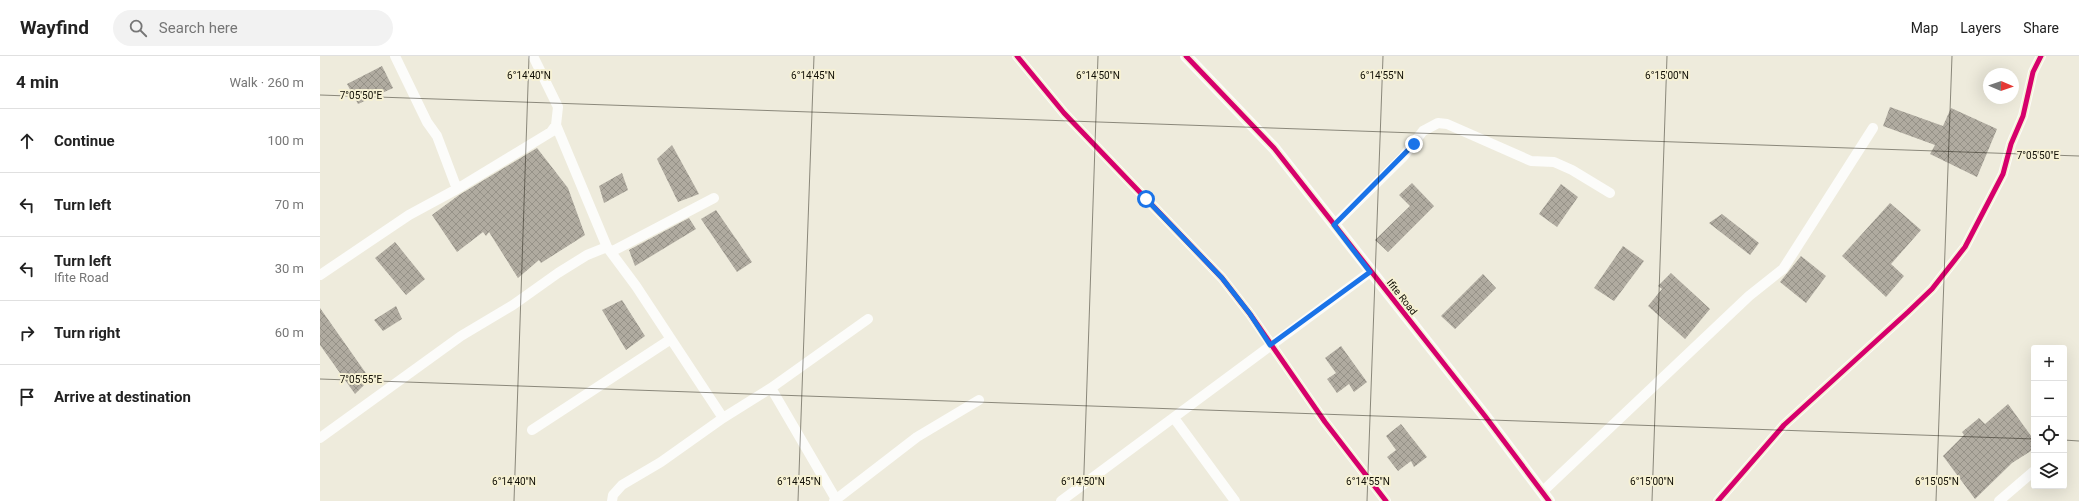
<!DOCTYPE html>
<html lang="en">
<head>
<meta charset="utf-8">
<style>
	:root { --surface:#fff; --page:#f2f2f2; --text:#222; --muted:#767676; --line:#e0e0e0 }
	body { margin:0; font-family:Roboto,sans-serif; background:var(--page); color:var(--text) }
	.controls { position:absolute; right:12px; bottom:12px; display:grid; overflow:hidden; border-radius:4px; box-shadow:0 4px 16px #0002 }
	.controls button { width:36px; height:36px; display:grid; place-items:center; padding:0; border:0; border-bottom:1px solid var(--line); background:var(--surface); color:var(--text); font:20px sans-serif }
	.compass { position:absolute; left:1663px; top:12px; width:36px; height:36px; border-radius:50%; background:var(--surface); box-shadow:0 4px 16px #0002; rotate:92deg }
	.stop { position:absolute; width:12px; height:12px; margin:-9px; border:3px solid #1a73e8; border-radius:50%; background:#fff }
	.stop.end { background:#1a73e8; border-color:#fff; box-shadow:0 1px 4px #0008 }
	.list { margin:0; padding:0; list-style:none }
	h2 { display:flex; justify-content:space-between; align-items:center; height:52px; margin:0; padding:0 16px; font-size:17px }
	h2 small { font-size:13px; font-weight:400; color:var(--muted) }
	.list li { display:grid; grid-template-columns:26px 1fr auto; gap:12px; align-items:center; box-sizing:border-box; height:64px; padding:0 16px; border-top:1px solid var(--line) }
	.list b { display:block; font-size:15px; white-space:nowrap }
	.list p { margin:0; font-size:13px; white-space:nowrap; color:var(--muted) }
	.list em { font-size:13px; font-style:normal; color:var(--muted) }
	.icon { flex:none; width:22px; height:22px; fill:none; stroke:currentColor; stroke-width:2; stroke-linecap:round; stroke-linejoin:round }
	.map { position:relative; flex:none; width:1759px; height:445px; overflow:hidden }
	header { display:flex; align-items:center; gap:24px; box-sizing:border-box; height:56px; padding:0 20px; background:var(--surface); border-bottom:1px solid var(--line) }
	header strong { font-size:19px }
	nav { display:flex; gap:22px; margin-inline-start:auto; font-size:14px }
	.search { width:280px; height:36px; background:var(--page); display:flex; align-items:center; gap:10px; box-sizing:border-box; padding:0 14px; border-radius:22px; color:var(--muted); font-size:15px }
	main { display:flex }
	aside { flex:1; background:var(--surface) }
	.map>svg:first-child { display:block }
	.building { fill:url(#building-cross-hatch) }
	.lines { fill:none; stroke-linecap:round; stroke-linejoin:round }
	.minor { stroke:#fcfcfa; stroke-width:10 }
	.tertiary { stroke:#fcfcfa; stroke-width:12 }
	.cycleway-casing { stroke:#f6f1d4; stroke-width:8 }
	.cycleway { stroke:#d6006c; stroke-width:5 }
	.route { stroke:#1a73e8; stroke-width:5 }
	.ticks { fill:none; stroke:#110f05; stroke-width:1; stroke-opacity:0.45 }
	.labels { text-anchor:middle; dominant-baseline:central; stroke-width:4; stroke-linejoin:round; paint-order:stroke }
	.street-label { font-size:10px; fill:#110f05; stroke:#f6f1d4 }
	.ticks-label { font-size:10px; text-anchor:middle; fill:#110f05; stroke:#f6f1d4; stroke-width:4; stroke-linejoin:round; paint-order:stroke }
</style>
</head>
<body>
<header>
<strong>Wayfind</strong>
<div class="search"><svg class="icon" aria-label="search" viewBox="0 0 24 24"><circle cx="10" cy="10" r="6"/><path d="M15 15l6 6"/></svg>Search here</div>
<nav><a>Map</a><a>Layers</a><a>Share</a></nav>
</header>
<main>
<aside>
<h2>4 min<small>Walk · 260 m</small></h2>
<ul class="list">
<li><svg class="icon" aria-label="ahead" viewBox="0 0 24 24"><path d="M12 20V5M6 11l6-6 6 6"/></svg><div><b>Continue</b></div><em>100 m</em></li>
<li><svg class="icon" aria-label="left" viewBox="0 0 24 24"><path d="M17 20v-9H6M10 6l-5 5 5 5"/></svg><div><b>Turn left</b></div><em>70 m</em></li>
<li><svg class="icon" aria-label="left" viewBox="0 0 24 24"><path d="M17 20v-9H6M10 6l-5 5 5 5"/></svg><div><b>Turn left</b><p>Ifite Road</p></div><em>30 m</em></li>
<li><svg class="icon" aria-label="right" viewBox="0 0 24 24"><path d="M7 20v-9h11M14 6l5 5-5 5"/></svg><div><b>Turn right</b></div><em>60 m</em></li>
<li><svg class="icon" aria-label="arrive" viewBox="0 0 24 24"><path d="M6 21V4h12l-3 4 3 4H6"/></svg><div><b>Arrive at destination</b></div></li>
</ul>
</aside>
<div class="map">
<svg width="1759" height="445" viewBox="0 0 1759 445">
	<defs>
		<pattern id="building-cross-hatch" width="8" height="8" patternUnits="userSpaceOnUse"><rect width="8" height="8" fill="#b0aba0"/><path d="M0 0l8 8M0 8l8-8" fill="none" stroke="#969288"/></pattern>
	</defs>
	<rect width="100%" height="100%" fill="#eeebdc"/>
	<path class="building" d="M62 10 73 32 38 48 27 28Z
		M1570 51 1623 70 1631 52 1677 73 1657 121 1610 98 1615 89 1563 70Z
		M352 89 379 138 358 146 337 103Z
		M217 92 248 132 265 179 221 207 219 204 198 222 169 176 166 180 163 176 137 196 112 159 139 139Z
		M302 117 308 134 284 147 279 130Z
		M1092 127 1114 150 1068 196 1055 184 1090 150 1079 139Z
		M1241 128 1258 141 1237 171 1219 158Z
		M1570 147 1601 174 1571 208 1584 220 1566 241 1522 200Z
		M396 154 432 206 417 216 381 163Z
		M1402 158 1439 187 1430 199 1389 167Z
		M369 162 376 173 315 210 309 194Z
		M75 186 105 223 86 239 55 202Z
		M1303 190 1324 205 1294 245 1274 232Z
		M1481 200 1506 220 1486 247 1460 226Z
		M1351 217 1390 253 1365 283 1328 250 1342 233 1338 230Z
		M1163 218 1176 232 1135 273 1121 260Z
		M302 244 325 280 306 294 282 254Z
		M76 250 82 263 63 275 54 264Z
		M0 252 50 323 35 338 0 289Z
		M1021 290 1047 326 1034 336 1029 328 1017 337 1007 323 1016 317 1005 302Z
		M1688 348 1714 384V393L1692 407 1655 443 1623 400 1644 379 1642 376 1659 362 1665 368Z
		M1081 368 1107 401 1094 411 1091 405 1078 415 1067 401 1076 394 1066 380Z"/>
	<g class="lines">
		<path class="minor" d="M75 0 107 66 117 80 137 133
			M697 0 744 57 902 222 930 258 1005 366 1066 445
			M236 69 287 191 316 230 403 362
			M1014 169 1083 101 1103 75 1118 67 1127 68 1211 105 1234 106 1252 114 1290 137
			M291 196 394 142
			M0 219 89 159 137 133 231 76 236 69 238 51 213 0
			M451 332 517 445
			M854 362 915 445
			M212 374 351 283
			M0 382 141 280 193 249 238 217 267 199 287 191
			M1222 436 1429 240 1463 213 1553 72
			M292 445 293 439 302 429 341 406 403 362 451 332 548 263
			M514 445 597 381 659 344
			M741 445 1050 216
			M1398 445 1464 369 1588 256 1612 233 1645 191 1683 118 1691 88 1703 60 1713 16 1721 0
			M1679 445 1714 415"/>
		<path class="tertiary" d="M866 0 954 92 1165 360 1229 445"/>
		<defs>
			<path id="cycleway" d="M697 0 744 57 902 222 930 258 1005 366 1066 445
				M866 0 954 92 1165 360 1229 445
				M1398 445 1464 369 1588 256 1612 233 1645 191 1683 118 1691 88 1703 60 1713 16 1721 0"/>
		</defs>
		<use href="#cycleway" class="cycleway-casing"/>
		<use href="#cycleway" class="cycleway"/>
	</g>
	<g class="lines">
		<path class="route" d="M826 143 902 222 930 258 950 289 1050 216 1014 169 1094 88"/>
	</g>
	<path class="ticks" d="M0 39 1759 100M0 323 1714 383M1744 384 1759 385M194 445 209 0M478 445 494 0M763 445 778 0M1047 445 1063 0M1332 445 1347 0M1616 445 1632 0"/>
	<g class="labels">
		<g class="street-label">
			<text transform="translate(1082 241) rotate(52)">Ifite Road</text>
		</g>
	</g>
	<g class="ticks-label">
		<text x="209" y="23">6°14'40"N</text>
		<text x="493" y="23">6°14'45"N</text>
		<text x="778" y="23">6°14'50"N</text>
		<text x="1062" y="23">6°14'55"N</text>
		<text x="1347" y="23">6°15'00"N</text>
		<text x="41" y="43">7°05'50"E</text>
		<text x="1718" y="103">7°05'50"E</text>
		<text x="41" y="327">7°05'55"E</text>
		<text x="194" y="429">6°14'40"N</text>
		<text x="479" y="429">6°14'45"N</text>
		<text x="763" y="429">6°14'50"N</text>
		<text x="1048" y="429">6°14'55"N</text>
		<text x="1332" y="429">6°15'00"N</text>
		<text x="1617" y="429">6°15'05"N</text>
	</g>
</svg>
<div class="controls">
<button>+</button>
<button>−</button>
<button><svg class="icon" aria-label="locate" viewBox="0 0 24 24"><circle cx="12" cy="12" r="6"/><path d="M12 2v4M12 18v4M2 12h4M18 12h4"/></svg></button>
<button><svg class="icon" aria-label="layers" viewBox="0 0 24 24"><path d="M12 4l9 5-9 5-9-5zM3 14l9 5 9-5"/></svg></button>
</div>
<svg class="compass" viewBox="-18 -18 36 36"><path d="M0-13l5 13h-10z" fill="#e53935"/><path d="M0 13l5-13h-10z" fill="#767676"/></svg>
<div class="stop" style="left:826px;top:143px"></div>
<div class="stop end" style="left:1094px;top:88px"></div>
</div>
</main>
</body>
</html>
